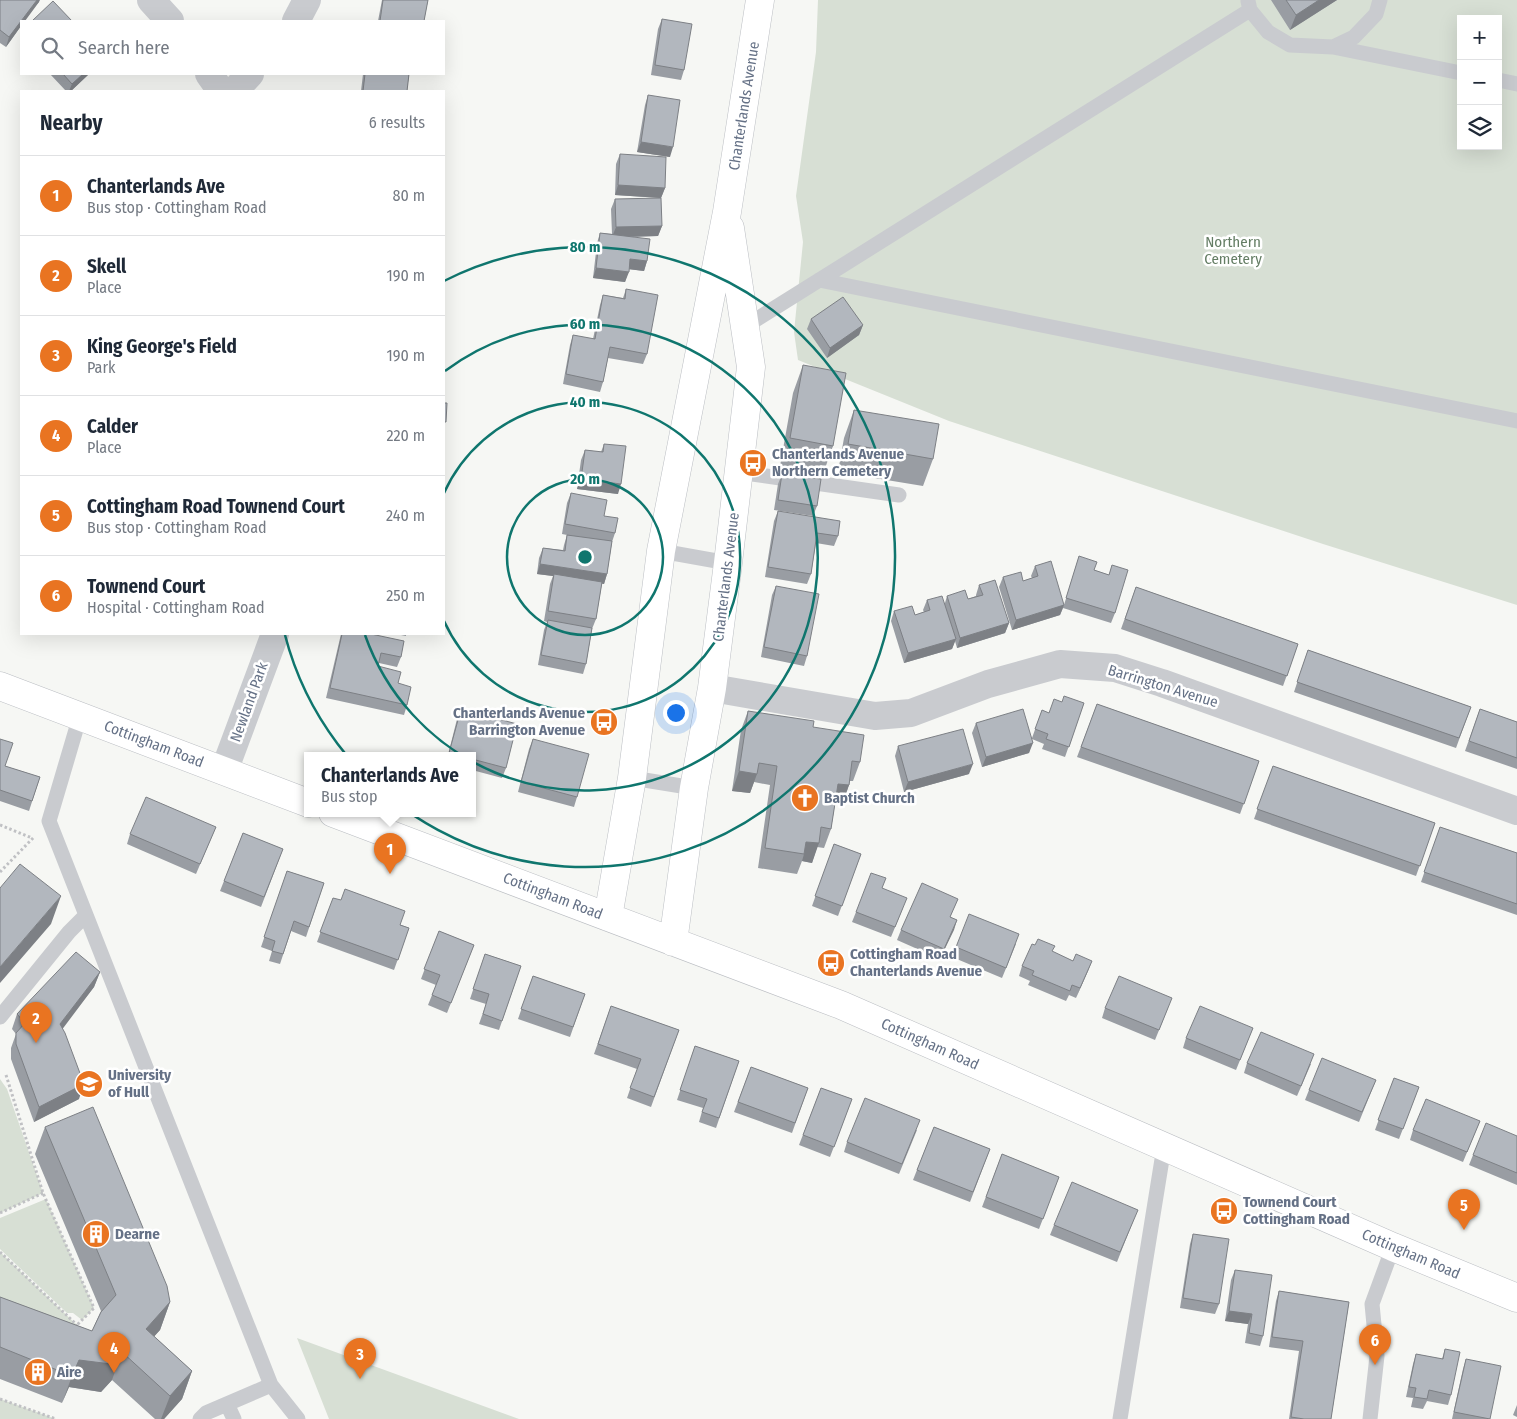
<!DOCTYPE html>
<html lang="en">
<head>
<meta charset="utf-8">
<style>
	:root { --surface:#fff; --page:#f2f2f3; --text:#1f2937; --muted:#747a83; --line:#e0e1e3; --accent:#e97421 }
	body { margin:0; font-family:"Fira Sans Condensed",sans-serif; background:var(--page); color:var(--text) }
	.controls { position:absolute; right:15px; top:15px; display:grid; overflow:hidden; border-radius:0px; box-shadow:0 5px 20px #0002 }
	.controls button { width:45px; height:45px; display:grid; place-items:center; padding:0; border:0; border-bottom:1px solid var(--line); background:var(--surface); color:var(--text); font:25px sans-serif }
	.you { position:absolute; left:675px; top:712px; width:18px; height:18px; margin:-12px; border:4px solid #fff; border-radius:50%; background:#1a73e8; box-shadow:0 0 0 8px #1a73e833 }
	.badge { display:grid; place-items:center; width:32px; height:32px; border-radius:50%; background:var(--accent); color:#fff; font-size:16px; font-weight:700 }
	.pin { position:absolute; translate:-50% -41px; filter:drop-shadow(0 1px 2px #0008) }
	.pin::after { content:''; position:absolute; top:26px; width:18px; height:15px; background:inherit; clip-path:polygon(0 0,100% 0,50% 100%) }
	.popup { position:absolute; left:304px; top:752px; width:172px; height:65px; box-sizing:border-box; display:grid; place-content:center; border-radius:0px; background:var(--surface); filter:drop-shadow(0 1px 4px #0005); font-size:16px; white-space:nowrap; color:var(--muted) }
	.popup b { font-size:19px; color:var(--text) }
	.popup::after { content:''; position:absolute; left:50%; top:100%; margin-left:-10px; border:10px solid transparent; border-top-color:var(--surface) }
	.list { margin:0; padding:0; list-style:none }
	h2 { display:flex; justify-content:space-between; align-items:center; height:65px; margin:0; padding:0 20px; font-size:21px }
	h2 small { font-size:16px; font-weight:400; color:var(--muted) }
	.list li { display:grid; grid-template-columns:32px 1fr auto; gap:15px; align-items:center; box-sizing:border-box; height:80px; padding:0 20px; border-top:1px solid var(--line) }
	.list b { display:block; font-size:19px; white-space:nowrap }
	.list p { margin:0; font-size:16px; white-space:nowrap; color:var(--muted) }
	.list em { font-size:16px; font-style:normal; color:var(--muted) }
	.icon { flex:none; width:28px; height:28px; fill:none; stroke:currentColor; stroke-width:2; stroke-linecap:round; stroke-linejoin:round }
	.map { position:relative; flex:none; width:1517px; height:1419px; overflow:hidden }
	.search { position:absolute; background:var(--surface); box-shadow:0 5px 20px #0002; left:20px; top:20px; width:425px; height:55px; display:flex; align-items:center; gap:12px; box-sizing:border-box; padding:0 18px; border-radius:0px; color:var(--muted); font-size:19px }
	.panel { position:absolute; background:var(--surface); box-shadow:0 5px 20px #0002; left:20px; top:90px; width:425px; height:545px; border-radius:0px }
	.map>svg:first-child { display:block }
	.green { fill:#d7dfd4; fill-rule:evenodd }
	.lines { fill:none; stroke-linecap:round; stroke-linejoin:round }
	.secondary-casing { stroke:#bbbec3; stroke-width:29 }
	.path { stroke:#c0c1c4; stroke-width:3; stroke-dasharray:2.5 2.5; stroke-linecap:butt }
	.lane { stroke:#c9cbcf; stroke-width:15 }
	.street { stroke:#c9cbcf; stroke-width:28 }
	.secondary { stroke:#fff; stroke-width:28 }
	.wall { fill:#999da3 }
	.shaded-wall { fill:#7d8085 }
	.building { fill:#b2b7be; stroke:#7d8085 }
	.ring { fill:none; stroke:#0f766e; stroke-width:2.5 }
	.labels { text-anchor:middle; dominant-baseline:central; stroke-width:5; stroke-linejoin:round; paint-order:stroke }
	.street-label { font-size:15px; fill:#657186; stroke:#fff }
	.park-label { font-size:15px; fill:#647d64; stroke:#fff }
	.poi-label { font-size:15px; font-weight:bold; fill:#657186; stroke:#fff; text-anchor:start }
	.centre { fill:#0f766e; stroke:#fff; stroke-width:2.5 }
	.ring-label { font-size:15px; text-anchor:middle; font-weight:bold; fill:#0f766e; stroke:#fff; stroke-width:5; stroke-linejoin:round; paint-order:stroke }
</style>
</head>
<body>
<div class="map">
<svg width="1517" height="1419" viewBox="0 0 1517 1419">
	<rect width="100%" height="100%" fill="#f6f7f4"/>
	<path class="green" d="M818 0H1517V605L1323 544 949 421 798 360 794 332 803 242 796 196 816 52ZM1461 19H1498V146H1461Z
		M0 1079 7 1089 43 1193 0 1213Z
		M46 1199 94 1308 82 1320 73 1313H67L0 1249V1218Z
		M0 1252 77 1325 69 1333 0 1324Z
		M297 1338 519 1419H329Z
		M0 1399 56 1419H0Z"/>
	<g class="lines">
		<defs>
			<path id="secondary" d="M0 686 308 803
				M333 813 841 1005 1393 1247 1517 1298
				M608 917 632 778 661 551 727 212 760 0
				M673 942 694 788 712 688 728 563 751 367 730 228"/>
		</defs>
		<use href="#secondary" class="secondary-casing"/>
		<path class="path" d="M0 825 32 838
			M0 872 34 837
			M6 1075 43 1193 94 1308 74 1328
			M0 1213 43 1193
			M0 1252 77 1325
			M0 1399 56 1419"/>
		<path class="lane" d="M1248 1 1250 10 1268 32 1290 45 1333 47 1354 37 1376 14 1380 0
			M1333 47 1461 73
			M1498 80 1517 84
			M819 280 1517 421
			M746 326 1250 10
			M738 472 899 495
			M661 551 728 563
			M80 716 49 821 271 1385 206 1413 200 1419
			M632 778 694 788
			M0 1017 69 932 86 915
			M271 1385 298 1419
			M227 1404 234 1419
			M1120 1419 1164 1147
			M1370 1419 1377 1356 1372 1304 1393 1247"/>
		<path class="street" d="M151 0 170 21
			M296 21 307 0
			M209 74 221 91
			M234 91 250 74
			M712 688 875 716 911 713 988 684 1060 664 1115 668 1162 683 1517 811
			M224 771 275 634"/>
		<use href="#secondary" class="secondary"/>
	</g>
	<path class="wall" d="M0 0 39 2 21 21V26L6 47 0 43Z
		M382 0H428L424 21H378Z
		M1271 0H1337L1290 30Z
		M662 19 684 70 681 80 651 75 658 29Z
		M50 74H89L71 91H66Z
		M363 74H409L407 91H361Z
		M648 95 670 157 637 152 645 105Z
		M620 154 665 188 661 198 615 195 616 164Z
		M615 199 662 226 658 236 632 237 647 261 644 271 629 269 625 282 593 278 597 243 600 233 612 234 611 209Z
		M626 289 647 354 643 364 608 358 603 382 600 392 563 384 570 345 573 335 593 339 600 305 603 295 623 298Z
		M811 319 863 325 859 335 827 358 807 329Z
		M803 365 833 446 823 474 780 466 793 393Z
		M854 410 933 459 923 486 838 472 844 438Z
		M604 444 618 494 577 489 581 460 585 450 601 452Z
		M782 474 817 506 813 516 774 510 778 484Z
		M571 493 604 516 615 533 612 542 607 574 604 584 602 583 596 619 592 629 586 664 583 674 538 665 544 630 547 622 544 621 550 584 553 576 537 574 539 558 543 548 563 550 564 545 567 535 562 534 567 503Z
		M778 511 838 536 834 546 816 543 811 574 807 584 765 577 774 521Z
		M1079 556 1094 570 1109 575 1112 565 1115 613 1111 623 1063 608 1060 615 1012 630 999 587 1003 577 1023 581 1032 578 1031 576 1035 566 1064 605Z
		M979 585 1009 623 1005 633 957 648 955 641 952 649 904 663 891 621 894 611 915 615 924 612 923 610 927 600 945 603 947 596 968 599 976 596V595Z
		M776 586 807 656 804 666 761 657 772 595Z
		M1136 587 1298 644 1283 686 1121 629Z
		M341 634 401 657 397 667 379 663 378 666 398 683 407 705 404 715 326 698Z
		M396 634H406V636Z
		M1308 650 1471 707 1456 748 1294 692Z
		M1062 702 1084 703 1065 757 1042 749 1044 744 1032 739 1029 753 982 767 972 733 976 723 1032 738 1042 710 1049 713Z
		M1097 704 1259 761 1240 814 1077 757Z
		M461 709 506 768 502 778 472 770V755H448L457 719Z
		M1480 709 1517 722V769L1465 751Z
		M748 711 813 727 860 762 853 781H850L849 785 842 805 835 804 831 829 824 848 817 847 812 863 802 861 797 874 758 868 770 785 754 782 750 793 732 791 741 730Z
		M0 739 5 766 40 777 29 811 0 801Z
		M533 739 577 797 574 807 518 792 529 749Z
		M898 746 969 774 904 792 895 756Z
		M1273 766 1435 823 1416 876 1254 819Z
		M216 827 196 874 127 844 130 834Z
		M1440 827 1517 853V915L1421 882Z
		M243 833 283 849 261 907 220 891Z
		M834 844 861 854 838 916 812 906Z
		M287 871 324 883 306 937 291 931 280 964 269 961 272 951 261 947Z
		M882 888 903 908 891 937 852 922 856 912Z
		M333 898 409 928 394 970 317 942Z
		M958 899 950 917 957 920 940 959 897 940 901 930Z
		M439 931 474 945 447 1013 428 1005 436 985 421 979Z
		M1016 944 1002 978 952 957 956 947Z
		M1053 952 1073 961H1092L1076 998 1069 995 1066 1001 1028 985 1030 981 1019 976 1022 966Z
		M485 954 521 966 499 1030 479 1024 486 1004 470 999Z
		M100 972 94 987 62 1028 79 1099 34 1122 11 1059V1048L16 1034 12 1029 17 1014Z
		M533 976 585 994 570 1037 518 1019Z
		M611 1006 679 1030 651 1107 627 1098 637 1069 594 1054Z
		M1105 1008H1168L1155 1040 1102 1018Z
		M1253 1028 1236 1070 1183 1048 1186 1038Z
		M695 1046 739 1061 716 1128 699 1122 703 1108 677 1100Z
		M1247 1063 1311 1064 1297 1096 1244 1073Z
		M751 1067 808 1088 792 1133 734 1112Z
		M1394 1078 1419 1087 1399 1139 1375 1130Z
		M1376 1080 1359 1122 1305 1100 1309 1090Z
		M821 1088 852 1099 830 1157 799 1145Z
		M1480 1121 1463 1162 1410 1140 1413 1130Z
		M45 1127 170 1302 160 1330 154 1336 192 1371 182 1399 164 1419H155L112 1380 101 1392 69 1387 62 1403 0 1379V1297L92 1331 101 1311 35 1154Z
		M934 1127 990 1149 970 1202 913 1180Z
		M917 1130 899 1174 844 1152 847 1142Z
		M1517 1136V1185L1469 1165 1473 1155Z
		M1002 1154 1059 1177 1039 1229 982 1207Z
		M1134 1219 1117 1262 1050 1235 1054 1225Z
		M1193 1234 1219 1304 1215 1314 1180 1308 1190 1244Z
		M1235 1270 1263 1336 1260 1346 1245 1343 1248 1324 1225 1321 1231 1280Z
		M1279 1291 1349 1302 1331 1419H1289L1299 1351 1269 1347 1276 1301Z
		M1445 1349 1451 1395 1448 1405 1427 1401 1423 1409 1411 1407 1413 1398 1406 1397 1413 1364 1416 1354 1442 1359Z
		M1466 1359 1490 1419H1452L1463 1369Z
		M1517 1405V1417L1513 1415Z"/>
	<path class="shaded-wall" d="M37 0H40L39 2 25 21H21V26L6 47 9 37Z
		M1319 0H1337L1290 30 1296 15Z
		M83 74H89L71 91H69L72 84Z
		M641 142 673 147 670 157 637 152Z
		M618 185 665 188 661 198 615 195Z
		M662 226 658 236 612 237 616 227Z
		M630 259 647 261 644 271 627 269Z
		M596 268 629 272 625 282 593 278Z
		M863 325 859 335 827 358 830 348Z
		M581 479 621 484 618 494 577 489Z
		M540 564 607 574 604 584 553 577 554 574 553 576 537 574Z
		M1064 605 1060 615 1012 630 1016 620Z
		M1009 623 1005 633 957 648 960 638Z
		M956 639 952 649 904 663 908 653Z
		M1033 743 1029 753 982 767 986 757Z
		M973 764 969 774 904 792 908 782Z
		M739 771 757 774 750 793 732 791Z
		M838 784 849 785 842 805 831 803Z
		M806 842 819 843 812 863 802 861 804 854Z
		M61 896 51 924 0 983V967Z
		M957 920 954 930 940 959 944 949Z
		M1092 961 1088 971 1076 998 1080 988Z
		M100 972 94 987 55 1039 60 1024Z
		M84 1084 79 1099 34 1122 39 1107Z
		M170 1302 160 1330 136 1357 146 1329Z
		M1229 1311 1252 1314 1248 1324 1225 1321Z
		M122 1352 112 1380 101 1392 69 1387 62 1403 72 1376 79 1360Z
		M192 1371 182 1399 164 1419H161L170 1396Z"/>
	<path class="building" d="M0 0H37L9 37 0 30Z
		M383 0H428L424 21H380Z
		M1286 0H1319L1296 15Z
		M53 1 72 21H32Z
		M662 19 692 24 684 70 655 65Z
		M63 74H83L72 84Z
		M365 74H409L407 91H363Z
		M648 95 680 100 673 147 641 142Z
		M620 154 666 157 665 188 618 185Z
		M661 198 662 226 616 227 615 199Z
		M600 233 650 239 647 261 630 259 629 272 596 268Z
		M626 289 658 295 647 354 610 347 603 382 566 374 573 335 595 339 603 295 625 299Z
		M843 297 863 325 830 348 811 319Z
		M803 365 846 373 833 446 790 438Z
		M444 403H447L446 422H444Z
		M854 410 939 424 933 459 848 444Z
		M604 444 626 446 621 484 581 479 585 450 603 452Z
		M782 474 821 479 817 506 778 500Z
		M571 493 607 500 604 516 618 518 615 533 565 524Z
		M778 511 840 521 838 536 817 533 811 574 768 567Z
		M567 535 612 541 607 574 540 564 543 548 565 551Z
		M1079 556 1097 562 1094 570 1109 575 1112 565 1128 570 1115 613 1066 598Z
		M1051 561 1064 605 1016 620 1003 577 1021 572 1023 581 1038 576 1035 566Z
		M554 574 602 582 596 619 548 611Z
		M995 580 1009 623 960 638 947 596 965 590 968 599 983 595 979 585Z
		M776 586 819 594 807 656 764 647Z
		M1136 587 1298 644 1287 676 1125 619Z
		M942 596 956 639 908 653 894 611 912 606 915 615 930 610 927 600Z
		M548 620 592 628 586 664 541 655Z
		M342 634H371L404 641 401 657 381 653 378 666 401 672 398 683 411 687 407 705 330 688Z
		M1308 650 1471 707 1459 738 1297 682Z
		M1064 696 1084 703 1069 747 1046 739 1048 734 1035 729 1042 710 1049 713 1054 699 1062 702Z
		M1097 704 1259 761 1244 804 1081 747Z
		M461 709 517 724 506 768 472 759V755H458L449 753Z
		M1023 709 1033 743 986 757 976 723Z
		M1480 709 1517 722V758L1469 741Z
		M748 711 814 721 813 727 864 735 860 762 852 761 849 785 838 784 831 829 821 827 819 843 806 842 804 854 765 848 777 766 759 763 757 774 739 771Z
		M963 729 973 764 908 782 898 746Z
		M0 739 13 743 5 766 40 777 32 801 0 790Z
		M533 739 589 754 577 797 521 782Z
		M1273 766 1435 823 1420 866 1257 809Z
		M146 797 216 827 200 864 130 834Z
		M1440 827 1517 853V904L1424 872Z
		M243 833 283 849 264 897 224 881Z
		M834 844 861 854 842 906 815 896Z
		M20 864 61 896 0 967V888Z
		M287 871 324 883 309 927 294 921 283 954 272 951 275 941 264 937Z
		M871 873 886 878 882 888 907 898 895 927 856 912Z
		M922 883 958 899 950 917 957 920 944 949 901 930Z
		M345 889 405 911 400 925 409 928 398 960 320 932 333 898 341 900Z
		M969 914 1019 934 1006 968 956 947Z
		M439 931 474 945 451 1003 432 995 440 975 424 969Z
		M1038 939 1055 946 1052 951 1073 961 1076 954 1092 961 1080 988 1072 985 1070 991 1032 975 1034 971 1022 966 1032 944 1035 945Z
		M76 952 100 972 60 1024 65 1033 84 1084 39 1107 16 1044V1033L25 1023 17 1014Z
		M485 954 521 966 502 1021 483 1014 489 994 473 989Z
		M533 976 585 994 573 1027 521 1009Z
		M1119 976 1172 998 1159 1030 1105 1008Z
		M611 1006 679 1030 654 1097 630 1088 641 1059 598 1044Z
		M1200 1006 1253 1028 1240 1060 1186 1038Z
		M1261 1032 1314 1054 1301 1086 1247 1063Z
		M695 1046 739 1061 719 1118 702 1112 707 1099 680 1090Z
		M1322 1058 1376 1080 1362 1112 1309 1090Z
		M751 1067 808 1088 795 1123 738 1102Z
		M1394 1078 1419 1087 1403 1129 1378 1120Z
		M821 1088 852 1099 834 1147 803 1135Z
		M865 1098 920 1120 902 1164 847 1142Z
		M1426 1099 1480 1121 1467 1152 1413 1130Z
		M93 1107 167 1286 170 1302 146 1329 192 1371 170 1396 122 1352 111 1364 79 1360 72 1376 0 1347V1297L92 1331 101 1312 116 1295 45 1127Z
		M1486 1123 1517 1136V1173L1473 1155Z
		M934 1127 990 1149 973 1192 917 1170Z
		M1002 1154 1059 1177 1043 1219 986 1197Z
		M1072 1182 1138 1210 1120 1252 1054 1225Z
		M1193 1234 1229 1239 1219 1304 1183 1298Z
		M1235 1270 1272 1275 1263 1336 1249 1333 1252 1314 1229 1311Z
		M1279 1291 1349 1302 1331 1419H1304L1291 1417 1303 1341 1272 1337Z
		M1445 1349 1460 1352 1451 1395 1429 1390 1427 1399 1414 1397 1416 1388 1409 1387 1416 1354 1443 1359Z
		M1466 1359 1501 1366 1490 1419 1454 1412Z"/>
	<g class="ring">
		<circle cx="585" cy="557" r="78"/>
		<path d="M444 493A155 155 0 1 1 444 621"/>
		<path d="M445 371A233 233 0 1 1 365 635"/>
		<path d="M444 281A310 310 0 1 1 285 635"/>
	</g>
	<defs>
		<symbol id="bus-disc" viewBox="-11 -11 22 22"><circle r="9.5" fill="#e97421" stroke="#fff"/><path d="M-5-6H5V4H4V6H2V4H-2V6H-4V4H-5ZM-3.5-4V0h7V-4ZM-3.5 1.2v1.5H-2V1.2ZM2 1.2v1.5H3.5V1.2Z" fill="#fff"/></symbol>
		<symbol id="church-disc" viewBox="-11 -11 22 22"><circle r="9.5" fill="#e97421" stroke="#fff"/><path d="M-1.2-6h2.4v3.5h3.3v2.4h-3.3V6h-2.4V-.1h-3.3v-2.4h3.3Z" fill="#fff"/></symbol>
		<symbol id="university-disc" viewBox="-11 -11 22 22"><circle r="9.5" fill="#e97421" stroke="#fff"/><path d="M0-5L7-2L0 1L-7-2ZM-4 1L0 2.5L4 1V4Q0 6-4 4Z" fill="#fff"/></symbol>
		<symbol id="building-disc" viewBox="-11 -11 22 22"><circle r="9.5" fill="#e97421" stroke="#fff"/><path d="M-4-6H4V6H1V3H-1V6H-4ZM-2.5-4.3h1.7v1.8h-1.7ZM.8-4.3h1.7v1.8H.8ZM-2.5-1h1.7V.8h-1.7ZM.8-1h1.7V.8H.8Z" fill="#fff"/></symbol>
	</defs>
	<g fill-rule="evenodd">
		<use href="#bus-disc" x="737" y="447" width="32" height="32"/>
		<use href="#bus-disc" x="588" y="706" width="32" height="32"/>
		<use href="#church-disc" x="789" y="782" width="32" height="32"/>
		<use href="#bus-disc" x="815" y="947" width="32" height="32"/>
		<use href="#university-disc" x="73" y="1068" width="32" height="32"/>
		<use href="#bus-disc" x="1208" y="1195" width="32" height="32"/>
		<use href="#building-disc" x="80" y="1218" width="32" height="32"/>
		<use href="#building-disc" x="22" y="1356" width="32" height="32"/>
	</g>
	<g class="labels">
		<g class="street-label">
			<text transform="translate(744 106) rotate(-81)">Chanterlands Avenue</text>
			<text transform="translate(726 577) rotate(-83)">Chanterlands Avenue</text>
			<text transform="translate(1163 686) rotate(17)">Barrington Avenue</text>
			<text transform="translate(249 702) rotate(-70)">Newland Park</text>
			<text transform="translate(154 744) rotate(21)">Cottingham Road</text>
			<text transform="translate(553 896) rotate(21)">Cottingham Road</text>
			<text transform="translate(930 1044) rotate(24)">Cottingham Road</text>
			<text transform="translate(1411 1254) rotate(23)">Cottingham Road</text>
		</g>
		<g class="park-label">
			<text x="1233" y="242">Northern<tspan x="1233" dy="17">Cemetery</tspan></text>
		</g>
		<g class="poi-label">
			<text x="772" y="454">Chanterlands Avenue<tspan x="772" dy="17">Northern Cemetery</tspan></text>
			<text x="585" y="713" text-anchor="end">Chanterlands Avenue<tspan x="585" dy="17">Barrington Avenue</tspan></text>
			<text x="824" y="798">Baptist Church</text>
			<text x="850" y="954">Cottingham Road<tspan x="850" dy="17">Chanterlands Avenue</tspan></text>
			<text x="108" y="1075">University<tspan x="108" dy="17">of Hull</tspan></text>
			<text x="1243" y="1202">Townend Court<tspan x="1243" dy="17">Cottingham Road</tspan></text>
			<text x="115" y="1234">Dearne</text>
			<text x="57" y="1372">Aire</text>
		</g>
	</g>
	<circle cx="585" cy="557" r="8" class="centre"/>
	<g class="ring-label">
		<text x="585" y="252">80 m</text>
		<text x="585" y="329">60 m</text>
		<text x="585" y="407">40 m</text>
		<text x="585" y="484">20 m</text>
	</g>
</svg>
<div class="controls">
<button>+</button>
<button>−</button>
<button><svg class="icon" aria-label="layers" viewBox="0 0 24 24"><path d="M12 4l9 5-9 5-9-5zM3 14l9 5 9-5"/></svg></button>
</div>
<div class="you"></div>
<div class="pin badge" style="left:390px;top:874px">1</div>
<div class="popup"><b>Chanterlands Ave</b>Bus stop</div>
<div class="pin badge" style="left:36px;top:1043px">2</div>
<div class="pin badge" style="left:360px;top:1379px">3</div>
<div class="pin badge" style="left:114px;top:1373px">4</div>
<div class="pin badge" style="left:1464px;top:1230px">5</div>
<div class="pin badge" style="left:1375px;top:1365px">6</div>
<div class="search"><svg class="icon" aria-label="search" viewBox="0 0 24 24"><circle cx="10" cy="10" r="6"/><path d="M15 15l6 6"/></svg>Search here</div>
<section class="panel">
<h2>Nearby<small>6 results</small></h2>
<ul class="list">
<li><span class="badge">1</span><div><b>Chanterlands Ave</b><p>Bus stop · Cottingham Road</p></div><em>80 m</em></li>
<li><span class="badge">2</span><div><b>Skell</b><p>Place</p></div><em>190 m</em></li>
<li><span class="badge">3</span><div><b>King George's Field</b><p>Park</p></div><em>190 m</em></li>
<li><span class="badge">4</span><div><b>Calder</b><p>Place</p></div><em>220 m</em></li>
<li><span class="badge">5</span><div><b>Cottingham Road Townend Court</b><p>Bus stop · Cottingham Road</p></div><em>240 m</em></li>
<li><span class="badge">6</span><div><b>Townend Court</b><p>Hospital · Cottingham Road</p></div><em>250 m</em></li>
</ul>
</section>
</div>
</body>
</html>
